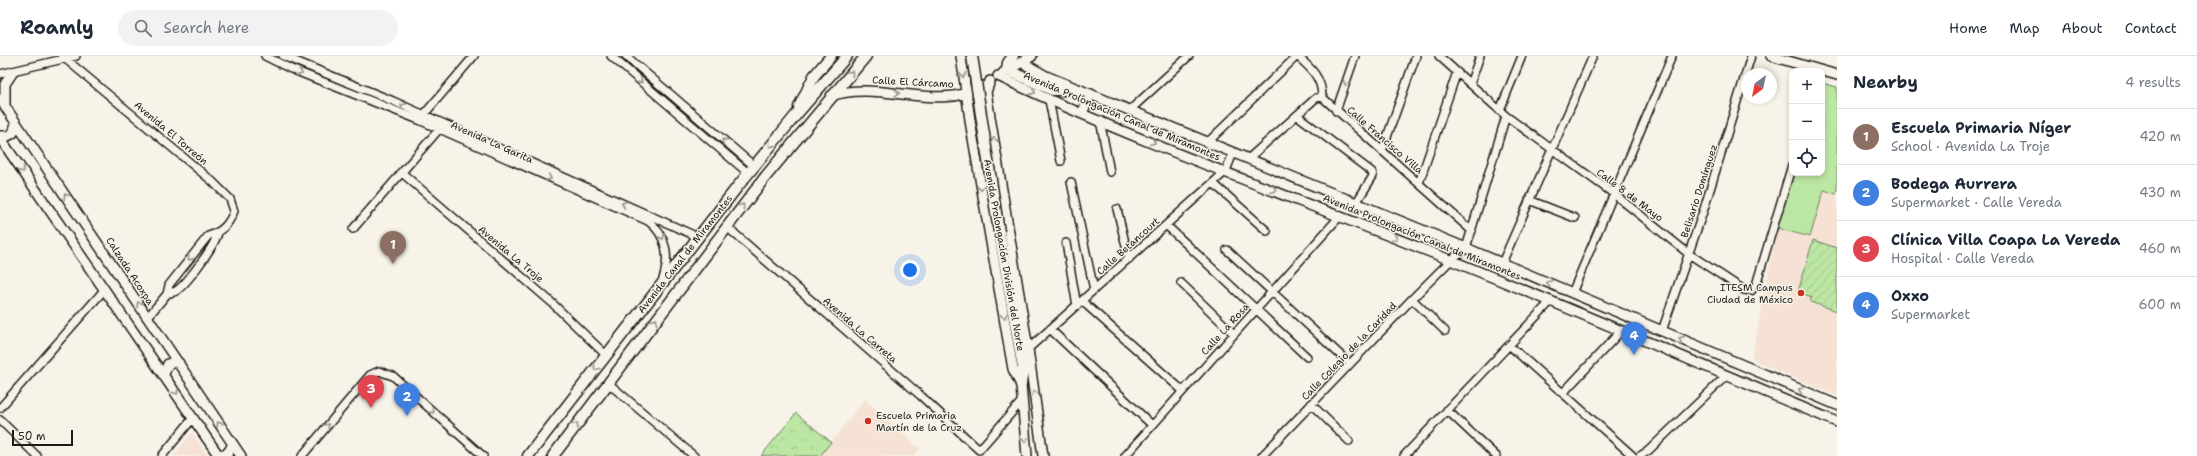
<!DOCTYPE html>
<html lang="en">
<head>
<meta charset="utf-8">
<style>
	:root { --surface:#fff; --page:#f2f2f3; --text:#1f2937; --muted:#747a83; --line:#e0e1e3; --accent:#c8321e }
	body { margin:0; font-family:"Shantell Sans",sans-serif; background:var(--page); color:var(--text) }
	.controls { position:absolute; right:12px; top:12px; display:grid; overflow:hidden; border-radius:8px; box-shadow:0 2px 6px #0003 }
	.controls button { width:36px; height:36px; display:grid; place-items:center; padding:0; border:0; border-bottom:1px solid var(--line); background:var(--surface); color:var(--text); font:20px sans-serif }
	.compass { position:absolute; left:1741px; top:12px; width:36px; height:36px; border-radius:50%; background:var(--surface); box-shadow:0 2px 6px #0003; rotate:213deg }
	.scale { position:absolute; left:12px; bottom:10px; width:61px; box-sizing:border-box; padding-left:4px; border:2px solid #1c1c1c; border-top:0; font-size:11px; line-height:14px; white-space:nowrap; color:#1c1c1c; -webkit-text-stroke:3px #f7f3e8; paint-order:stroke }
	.you { position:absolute; left:910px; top:214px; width:14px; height:14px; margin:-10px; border:3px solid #fff; border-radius:50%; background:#1a73e8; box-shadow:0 0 0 6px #1a73e833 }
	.badge { display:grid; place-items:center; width:26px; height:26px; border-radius:50%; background:var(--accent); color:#fff; font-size:13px; font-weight:700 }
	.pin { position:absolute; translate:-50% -33px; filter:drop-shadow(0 1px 2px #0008) }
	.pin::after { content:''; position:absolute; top:21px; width:14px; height:12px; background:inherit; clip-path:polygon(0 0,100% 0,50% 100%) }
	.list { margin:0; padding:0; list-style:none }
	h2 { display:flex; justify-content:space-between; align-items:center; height:52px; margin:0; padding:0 16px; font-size:17px }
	h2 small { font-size:13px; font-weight:400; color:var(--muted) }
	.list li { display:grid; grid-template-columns:26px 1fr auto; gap:12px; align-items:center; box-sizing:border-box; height:56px; padding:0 16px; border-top:1px solid var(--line) }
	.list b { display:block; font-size:15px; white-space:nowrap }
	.list p { margin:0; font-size:13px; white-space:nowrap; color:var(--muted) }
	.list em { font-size:13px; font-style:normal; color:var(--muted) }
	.icon { flex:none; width:22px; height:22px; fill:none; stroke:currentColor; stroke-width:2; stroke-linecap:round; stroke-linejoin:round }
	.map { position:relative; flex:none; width:1837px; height:400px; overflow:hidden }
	header { display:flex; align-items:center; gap:24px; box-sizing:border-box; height:56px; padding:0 20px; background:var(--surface); border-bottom:1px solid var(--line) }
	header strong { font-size:19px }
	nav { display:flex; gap:22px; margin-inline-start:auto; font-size:14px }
	.search { width:280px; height:36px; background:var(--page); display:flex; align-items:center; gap:10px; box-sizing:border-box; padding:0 14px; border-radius:22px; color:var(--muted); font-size:15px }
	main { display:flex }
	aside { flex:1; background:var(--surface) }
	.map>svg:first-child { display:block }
	.built { fill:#f5e2d4 }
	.grass { fill:#bce6a3; stroke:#6c8160 }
	.park { fill:url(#park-crowns); stroke:#6c8160 }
	.garden { fill:url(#garden-furrows); stroke:#6c8160 }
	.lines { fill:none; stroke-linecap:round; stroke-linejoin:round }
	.street-casing { stroke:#1c1c1c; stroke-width:10 }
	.secondary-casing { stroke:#1c1c1c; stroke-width:12 }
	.primary-casing { stroke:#1c1c1c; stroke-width:13 }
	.street { stroke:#f7f3e8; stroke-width:7 }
	.secondary { stroke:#f7f3e8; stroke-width:9 }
	.primary { stroke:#f7f3e8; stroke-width:10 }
	.primary-bridge-casing { stroke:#1c1c1c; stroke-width:13; stroke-linecap:butt }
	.primary-bridge { stroke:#f7f3e8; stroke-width:10 }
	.oneway { stroke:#94928c }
	.poi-dot { fill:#c8321e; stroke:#f7f3e8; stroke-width:1.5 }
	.labels { text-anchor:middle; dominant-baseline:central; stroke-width:3; stroke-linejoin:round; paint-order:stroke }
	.street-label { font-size:10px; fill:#1c1c1c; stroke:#f7f3e8 }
	.poi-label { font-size:10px; fill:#1c1c1c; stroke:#f7f3e8; text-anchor:end }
</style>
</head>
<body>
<header>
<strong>Roamly</strong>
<div class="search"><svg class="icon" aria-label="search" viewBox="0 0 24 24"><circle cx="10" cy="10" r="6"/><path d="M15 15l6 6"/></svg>Search here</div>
<nav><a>Home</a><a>Map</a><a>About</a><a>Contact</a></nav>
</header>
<main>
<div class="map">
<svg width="1837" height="400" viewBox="0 0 1837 400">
	<defs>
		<pattern id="park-crowns" width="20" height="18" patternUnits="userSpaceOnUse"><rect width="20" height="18" fill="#bce6a3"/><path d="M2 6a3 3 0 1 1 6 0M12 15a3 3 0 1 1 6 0" fill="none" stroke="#a1c58c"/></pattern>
		<pattern id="garden-furrows" width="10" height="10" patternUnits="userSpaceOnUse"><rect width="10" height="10" fill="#bce6a3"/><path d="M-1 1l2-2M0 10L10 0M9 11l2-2" fill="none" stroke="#a1c58c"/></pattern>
	</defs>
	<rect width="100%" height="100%" fill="#f7f3e8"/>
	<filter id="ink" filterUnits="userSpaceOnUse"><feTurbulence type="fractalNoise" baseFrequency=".025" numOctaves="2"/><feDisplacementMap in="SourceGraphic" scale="8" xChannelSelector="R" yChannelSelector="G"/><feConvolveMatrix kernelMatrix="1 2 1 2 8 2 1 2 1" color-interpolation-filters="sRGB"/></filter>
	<g filter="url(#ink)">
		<path class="built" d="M1822 27 1837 31V340L1755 305 1752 301 1777 172 1794 117H1822Z
			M865 343 920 393 913 400H820Z
			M192 377 208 400H173L178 394Z"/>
		<path class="grass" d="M1822 27 1837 31V134L1836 138 1824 134 1810 181 1777 172 1794 117H1822Z"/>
		<path class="park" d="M796 357 831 386 820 400H761Z"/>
		<path class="garden" d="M1813 184 1837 192V255L1810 246 1812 241 1798 236Z"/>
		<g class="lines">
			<defs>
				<path id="street" d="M62 0 212 125 230 143 234 155C229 168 222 176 208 180L169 229 167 238 147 262
					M265 0 291 13 419 64 648 165C667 179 670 201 663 223
					M283 0 393 45 698 181
					M611 0 748 117
					M626 0 754 110
					M1297 0C1311 12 1322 22 1322 41L1472 175
					M1439 0 1506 60 1614 138 1689 198 1744 234 1751 235 1756 229 1792 109
					M0 18 76 0
					M1470 28 1480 0
					M1049 44 1061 105
					M1130 54 1189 0
					M1500 54 1522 0
					M1336 55 1355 0
					M1298 60 1372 116 1373 120 1356 147
					M421 62 474 0
					M1100 64 1110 116
					M1208 86 1297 0
					M1382 95 1416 0
					M1248 103 1316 42 1322 41
					M401 116 550 245 606 299
					M1071 126 1094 234
					M1213 127 1267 175
					M1419 127 1457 16
					M1529 144 1575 162
					M1117 153 1129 203
					M1166 169 1307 301
					M727 171 920 339 979 394 1021 346
					M353 173 441 71
					M1066 187 1077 250
					M1227 194 1350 308
					M1502 207 1593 0
					M1181 227 1234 278
					M1572 237 1672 0
					M167 238C170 237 174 236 176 235 187 228 215 189 218 177
					M1412 243 1445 275
					M1082 245 1183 335
					M1050 273 1152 369
					M1662 275 1704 153 1751 0
					M1509 289 1633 400
					M1028 293 1226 115 1233 97
					M608 327 694 400
					M1563 337 1621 275
					M1311 348 1349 385
					M0 352 105 233
					M1447 354 1496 400
					M0 364 37 400
					M162 400 193 362
					M302 400 370 319 379 315 393 320 483 400
					M1125 400 1340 160
					M1262 400 1412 243 1451 204 1466 192 1506 60
					M1404 400 1550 246
					M1640 400 1648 395 1726 320"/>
				<path id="secondary" d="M961 0 971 71 1013 313 1021 329 1027 400
					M1771 0 1837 19
					M1021 6 1046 20 1466 192 1837 349
					M1003 17 1032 0
					M998 20C1135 85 1279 136 1420 192 1560 247 1698 308 1837 366
					M990 25 986 36 1028 293 1043 400
					M831 40C877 23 942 57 982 30
					M0 43 241 400
					M5 49V28L13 16
					M1082 57 1091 38
					M0 80H8L13 77 16 67
					M0 82 219 400
					M164 318 168 308 173 306 179 307
					M219 399 228 397 233 388"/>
				<path id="primary" d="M1013 0 1008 7 1007 14 1052 34H1080
					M799 51 814 20 831 0
					M999 176 1023 312 1021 329
					M528 400 738 130 796 59 847 0
					M553 400 766 120 866 0"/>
			</defs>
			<use href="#street" class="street-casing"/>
			<use href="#secondary" class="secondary-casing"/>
			<use href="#primary" class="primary-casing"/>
			<use href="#street" class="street"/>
			<use href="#secondary" class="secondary"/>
			<use href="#primary" class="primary"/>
			<defs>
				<path id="primary-bridge" d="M972 0 999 176"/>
			</defs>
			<use href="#primary-bridge" class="primary-bridge-casing"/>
			<use href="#primary-bridge" class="primary-bridge"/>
		</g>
		<defs><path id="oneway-chevron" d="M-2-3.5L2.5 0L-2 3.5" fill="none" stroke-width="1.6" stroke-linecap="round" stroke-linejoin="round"/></defs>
		<g class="oneway">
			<use href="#oneway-chevron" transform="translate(300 17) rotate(22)"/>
			<use href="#oneway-chevron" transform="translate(851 17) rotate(-49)"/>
			<use href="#oneway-chevron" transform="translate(963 19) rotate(84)"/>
			<use href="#oneway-chevron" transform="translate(640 25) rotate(41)"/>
			<use href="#oneway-chevron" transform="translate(1346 27) rotate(110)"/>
			<use href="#oneway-chevron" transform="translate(1033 36) rotate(24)"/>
			<use href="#oneway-chevron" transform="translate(897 37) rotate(4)"/>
			<use href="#oneway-chevron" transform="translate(403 50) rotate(-155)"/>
			<use href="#oneway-chevron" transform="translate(994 84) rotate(-99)"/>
			<use href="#oneway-chevron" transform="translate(724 85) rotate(-139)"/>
			<use href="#oneway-chevron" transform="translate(1153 86) rotate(22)"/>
			<use href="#oneway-chevron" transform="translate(771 89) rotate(129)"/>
			<use href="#oneway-chevron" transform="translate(22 114) rotate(54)"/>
			<use href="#oneway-chevron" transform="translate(549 122) rotate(24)"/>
			<use href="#oneway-chevron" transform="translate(981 132) rotate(80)"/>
			<use href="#oneway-chevron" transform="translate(1274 134) rotate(21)"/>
			<use href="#oneway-chevron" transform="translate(66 140) rotate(-124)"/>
			<use href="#oneway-chevron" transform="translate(624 148) rotate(-157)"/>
			<use href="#oneway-chevron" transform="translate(742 150) rotate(-53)"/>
			<use href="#oneway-chevron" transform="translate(662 181) rotate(64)"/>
			<use href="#oneway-chevron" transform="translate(1395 182) rotate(22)"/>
			<use href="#oneway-chevron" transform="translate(190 202) rotate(129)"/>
			<use href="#oneway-chevron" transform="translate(1549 227) rotate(-157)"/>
			<use href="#oneway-chevron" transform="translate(139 248) rotate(-122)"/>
			<use href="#oneway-chevron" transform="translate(1004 260) rotate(80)"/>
			<use href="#oneway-chevron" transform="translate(655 265) rotate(-52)"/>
			<use href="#oneway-chevron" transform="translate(1681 283) rotate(-157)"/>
			<use href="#oneway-chevron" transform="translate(596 312) rotate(127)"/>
			<use href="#oneway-chevron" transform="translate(1801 334) rotate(-157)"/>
			<use href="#oneway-chevron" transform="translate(176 336) rotate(56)"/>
			<use href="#oneway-chevron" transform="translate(1035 337) rotate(-98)"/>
			<use href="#oneway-chevron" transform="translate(432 355) rotate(42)"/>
			<use href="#oneway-chevron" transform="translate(219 368) rotate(-123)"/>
			<use href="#oneway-chevron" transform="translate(576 369) rotate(-54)"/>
			<use href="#oneway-chevron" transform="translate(327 370) rotate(-50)"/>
			<use href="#oneway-chevron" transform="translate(1025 384) rotate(84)"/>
		</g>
	</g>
	<g class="poi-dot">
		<circle cx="1801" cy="237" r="4"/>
		<circle cx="868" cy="365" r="4"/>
	</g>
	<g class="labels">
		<g class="street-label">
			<text transform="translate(913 26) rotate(3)">Calle El Cárcamo</text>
			<text transform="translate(1122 60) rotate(23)">Avenida Prolongación Canal de Miramontes</text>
			<text transform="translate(171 77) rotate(40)">Avenida El Torreón</text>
			<text transform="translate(1385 84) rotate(41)">Calle Francisco Villa</text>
			<text transform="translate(492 86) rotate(24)">Avenida La Garita</text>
			<text transform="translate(1699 135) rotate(-72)">Belisario Domínguez</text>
			<text transform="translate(1630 139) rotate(37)">Calle 8 de Mayo</text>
			<text transform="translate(1422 181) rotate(22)">Avenida Prolongación Canal de Miramontes</text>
			<text transform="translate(1128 190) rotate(-42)">Calle Betancourt</text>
			<text transform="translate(511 198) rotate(40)">Avenida La Troje</text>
			<text transform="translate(685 198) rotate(-52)">Avenida Canal de Miramontes</text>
			<text transform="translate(1004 199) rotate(80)">Avenida Prolongación División del Norte</text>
			<text transform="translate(130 215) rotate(57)">Calzada Acoxpa</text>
			<text transform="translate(1225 273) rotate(-48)">Calle La Rosa</text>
			<text transform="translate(860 274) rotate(41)">Avenida La Carreta</text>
			<text transform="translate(1349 295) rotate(-46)">Calle Colegio de la Caridad</text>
		</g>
		<g class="poi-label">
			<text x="1793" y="231">ITESM Campus<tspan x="1793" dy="12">Ciudad de México</tspan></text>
			<text x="876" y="359" text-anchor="start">Escuela Primaria<tspan x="876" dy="12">Martín de la Cruz</tspan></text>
		</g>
	</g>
</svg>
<div class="controls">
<button>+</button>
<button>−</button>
<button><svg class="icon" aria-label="locate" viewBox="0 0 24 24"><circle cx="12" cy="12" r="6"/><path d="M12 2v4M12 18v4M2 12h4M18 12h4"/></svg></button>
</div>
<svg class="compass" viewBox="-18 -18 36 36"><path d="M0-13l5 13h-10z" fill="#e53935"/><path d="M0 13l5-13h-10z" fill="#747a83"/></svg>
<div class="scale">50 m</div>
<div class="you"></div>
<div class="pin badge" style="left:393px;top:208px;background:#8d6e63">1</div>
<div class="pin badge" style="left:407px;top:360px;background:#3f7fe0">2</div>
<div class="pin badge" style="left:371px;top:352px;background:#e0444e">3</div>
<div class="pin badge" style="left:1634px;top:299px;background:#3f7fe0">4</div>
</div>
<aside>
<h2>Nearby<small>4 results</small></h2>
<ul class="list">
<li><span class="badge" style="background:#8d6e63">1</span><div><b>Escuela Primaria Níger</b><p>School · Avenida La Troje</p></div><em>420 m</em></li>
<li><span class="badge" style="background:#3f7fe0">2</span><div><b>Bodega Aurrera</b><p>Supermarket · Calle Vereda</p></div><em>430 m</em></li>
<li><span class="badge" style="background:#e0444e">3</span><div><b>Clínica Villa Coapa La Vereda</b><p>Hospital · Calle Vereda</p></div><em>460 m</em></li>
<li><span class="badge" style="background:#3f7fe0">4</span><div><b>Oxxo</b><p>Supermarket</p></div><em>600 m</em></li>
</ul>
</aside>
</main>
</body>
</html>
